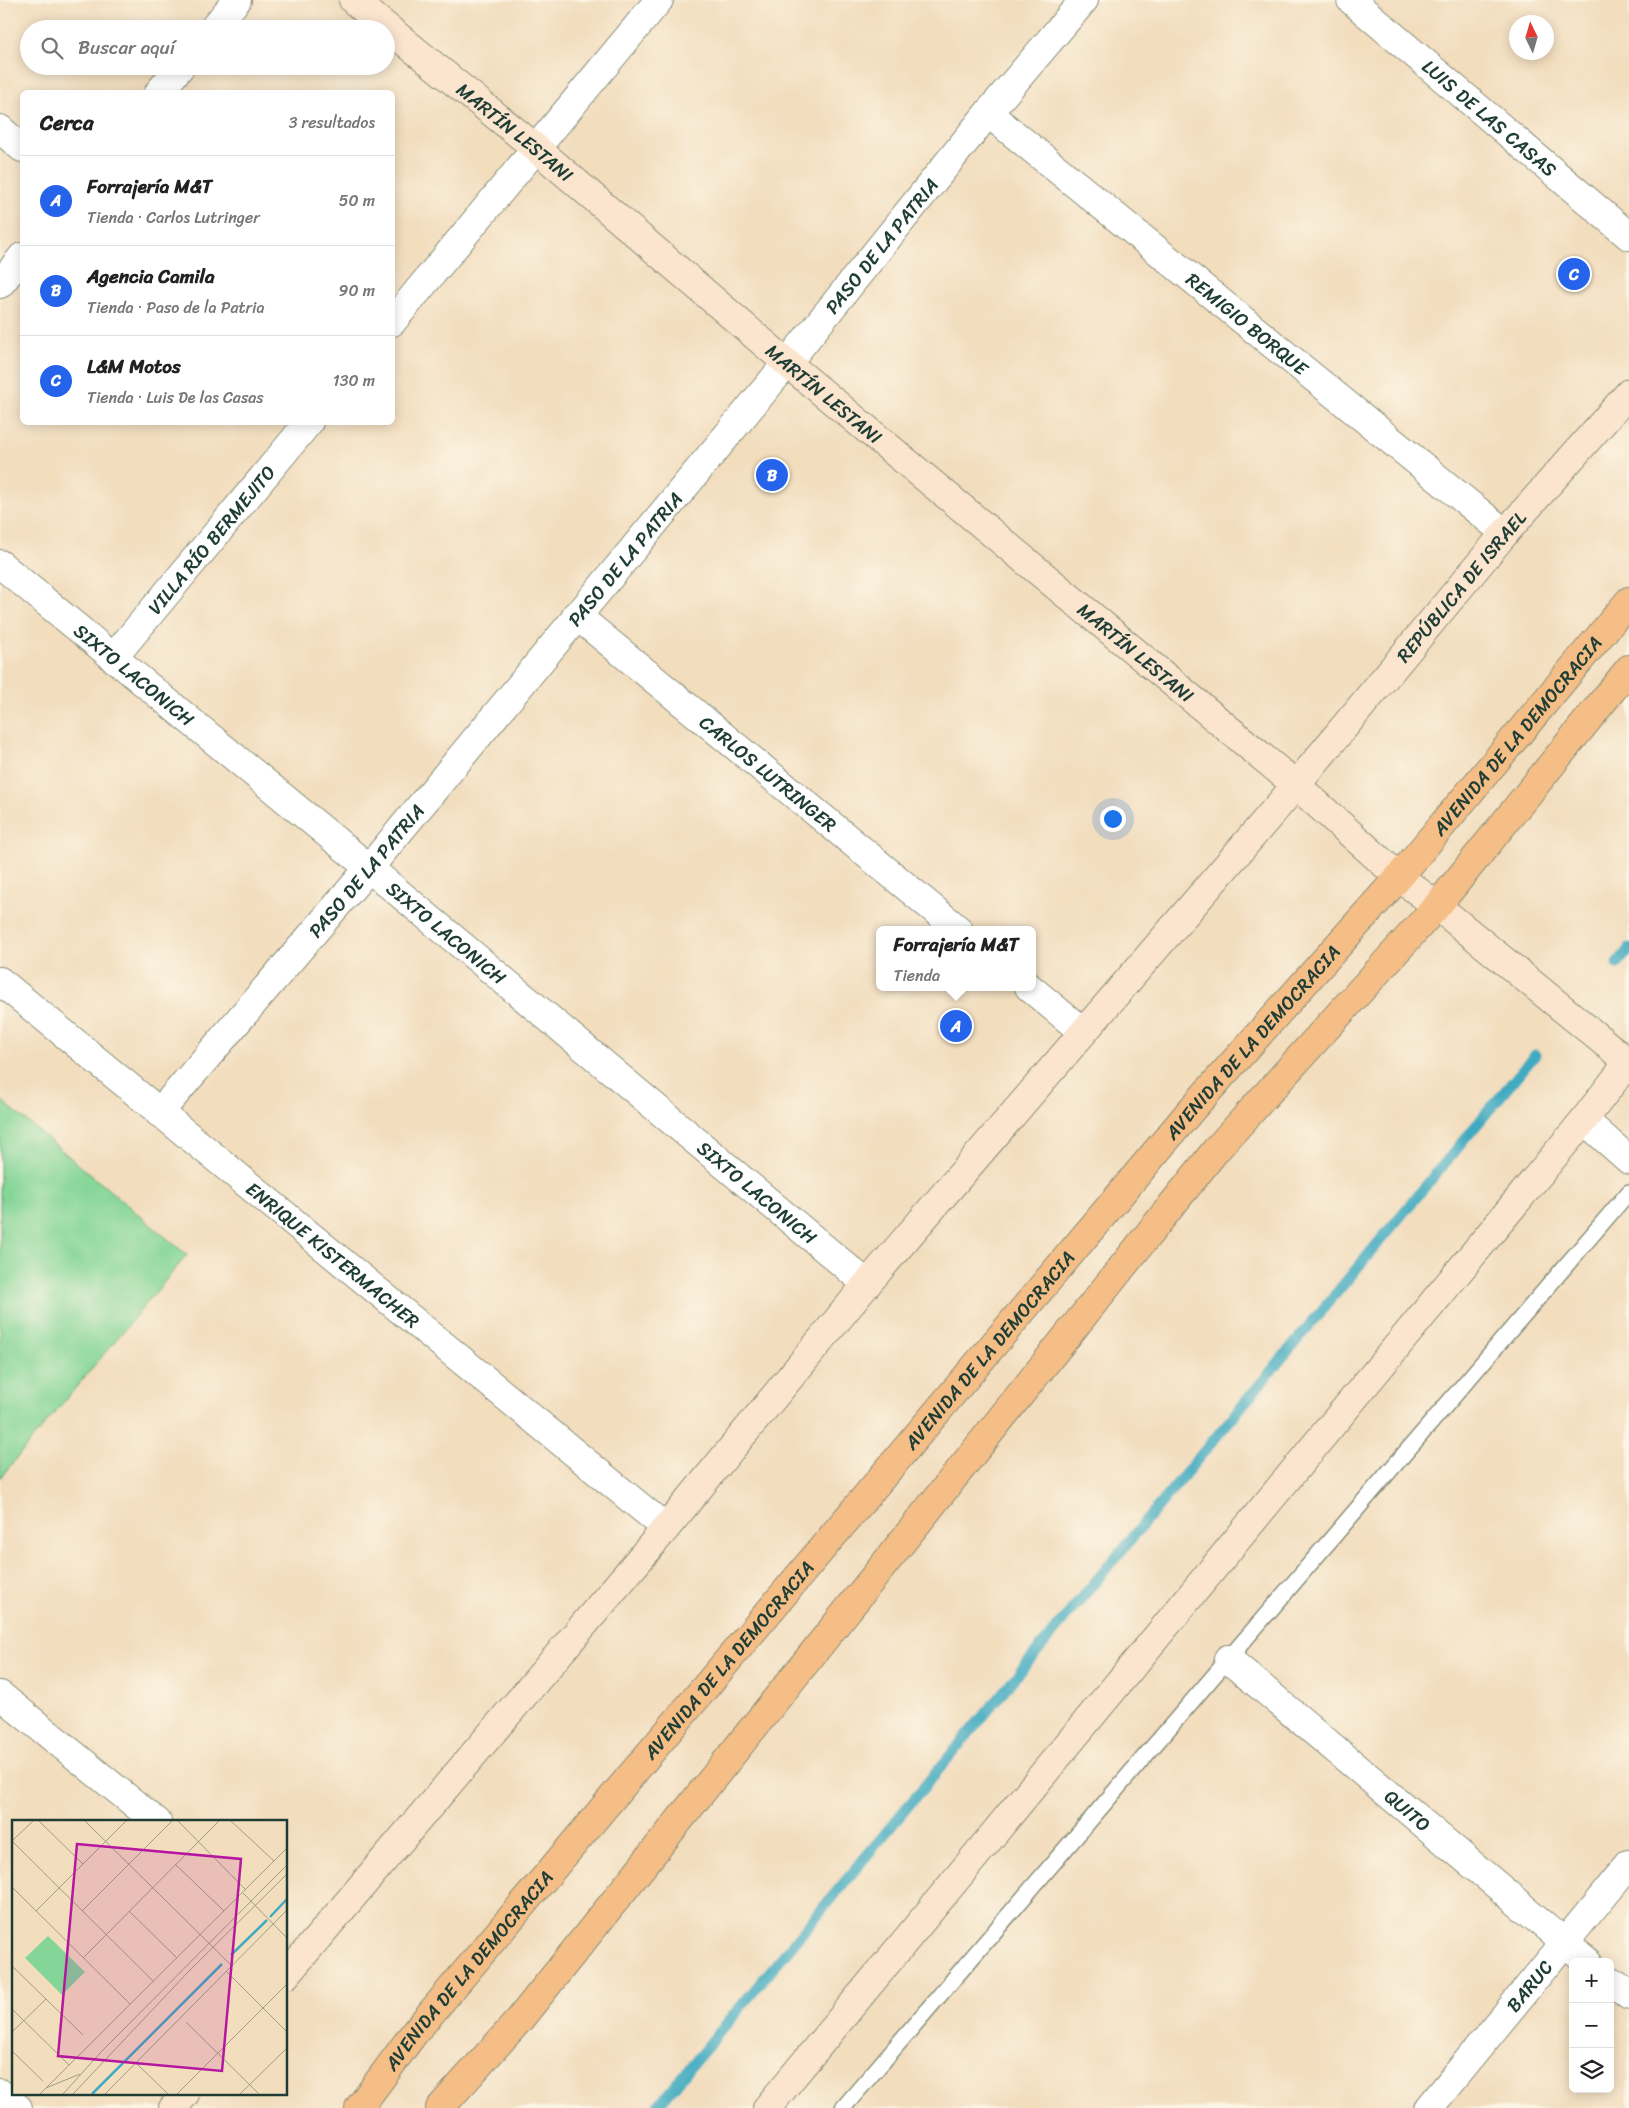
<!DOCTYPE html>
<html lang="es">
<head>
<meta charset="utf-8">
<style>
	:root { --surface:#fff; --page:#f2f2f2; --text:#222; --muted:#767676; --line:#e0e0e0; --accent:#2563eb }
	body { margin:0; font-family:Sriracha,sans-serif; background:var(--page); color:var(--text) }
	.controls { position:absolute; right:15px; bottom:15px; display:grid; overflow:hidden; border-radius:8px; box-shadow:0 2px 12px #0003 }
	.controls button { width:45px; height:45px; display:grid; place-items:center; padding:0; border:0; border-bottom:1px solid var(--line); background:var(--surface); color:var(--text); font:25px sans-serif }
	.compass { position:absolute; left:1509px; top:15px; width:45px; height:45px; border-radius:50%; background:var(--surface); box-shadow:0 2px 12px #0003; rotate:355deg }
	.you { position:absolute; left:1112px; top:818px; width:18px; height:18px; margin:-12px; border:4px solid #fff; border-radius:50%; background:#1a73e8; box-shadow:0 0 0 8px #1a73e833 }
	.badge { display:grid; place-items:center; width:32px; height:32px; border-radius:50%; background:var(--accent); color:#fff; font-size:16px; font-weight:700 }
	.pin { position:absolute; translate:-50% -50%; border:2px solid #fff; box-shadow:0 1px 5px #0006 }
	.popup { position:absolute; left:876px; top:926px; width:160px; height:65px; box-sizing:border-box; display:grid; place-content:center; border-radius:8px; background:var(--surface); filter:drop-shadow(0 1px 4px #0005); font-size:16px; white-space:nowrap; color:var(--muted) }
	.popup b { font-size:19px; color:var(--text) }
	.popup::after { content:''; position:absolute; left:50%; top:100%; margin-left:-10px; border:10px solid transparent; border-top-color:var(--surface) }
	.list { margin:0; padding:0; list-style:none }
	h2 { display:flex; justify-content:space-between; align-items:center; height:65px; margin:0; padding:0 20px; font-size:21px }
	h2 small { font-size:16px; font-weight:400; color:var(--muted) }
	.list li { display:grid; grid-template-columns:32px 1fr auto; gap:15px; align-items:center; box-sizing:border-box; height:90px; padding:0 20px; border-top:1px solid var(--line) }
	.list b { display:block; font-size:19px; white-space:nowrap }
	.list p { margin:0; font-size:16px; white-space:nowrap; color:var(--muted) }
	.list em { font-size:16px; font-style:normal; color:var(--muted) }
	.icon { flex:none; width:28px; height:28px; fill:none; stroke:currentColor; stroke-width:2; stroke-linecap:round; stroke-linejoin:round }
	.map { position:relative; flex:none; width:1629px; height:2108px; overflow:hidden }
	.search { position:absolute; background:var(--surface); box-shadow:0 2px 12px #0003; left:20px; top:20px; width:375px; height:55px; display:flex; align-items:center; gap:12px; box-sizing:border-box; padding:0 18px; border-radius:28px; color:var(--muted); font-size:19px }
	.panel { position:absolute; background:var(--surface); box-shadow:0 2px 12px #0003; left:20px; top:90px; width:375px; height:335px; border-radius:8px }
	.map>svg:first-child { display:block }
	.green { fill:#84d597; stroke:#528966 }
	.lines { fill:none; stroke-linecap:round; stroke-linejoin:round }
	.stream { stroke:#40aac0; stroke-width:11 }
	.lane-casing { stroke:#888d78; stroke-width:18 }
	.street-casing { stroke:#888d78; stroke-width:30 }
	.secondary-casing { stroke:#888d78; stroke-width:30 }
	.highway-casing { stroke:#888d78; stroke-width:30 }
	.lane { stroke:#fff; stroke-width:15 }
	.street { stroke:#fff; stroke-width:28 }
	.secondary { stroke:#fbe5cf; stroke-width:28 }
	.highway { stroke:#f5be86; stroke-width:28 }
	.labels { text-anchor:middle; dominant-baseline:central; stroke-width:4.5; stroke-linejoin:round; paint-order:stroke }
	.street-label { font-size:19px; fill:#1f3d34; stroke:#fcf5e5 }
	.inset-river { fill:none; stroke:#40aac0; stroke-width:2.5 }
	.inset-road { fill:none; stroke:#9e9d86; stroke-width:1 }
	.view { fill:#b5179e; fill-opacity:0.15; stroke:#b5179e; stroke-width:2.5 }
	.inset-edge { fill:none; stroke:#1f3d34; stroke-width:2.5 }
</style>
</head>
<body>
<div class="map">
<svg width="1629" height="2108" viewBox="0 0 1629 2108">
	<rect width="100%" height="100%" fill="#fcf5e5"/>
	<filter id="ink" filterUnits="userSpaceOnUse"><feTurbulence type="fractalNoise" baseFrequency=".02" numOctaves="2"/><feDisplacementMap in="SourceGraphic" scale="10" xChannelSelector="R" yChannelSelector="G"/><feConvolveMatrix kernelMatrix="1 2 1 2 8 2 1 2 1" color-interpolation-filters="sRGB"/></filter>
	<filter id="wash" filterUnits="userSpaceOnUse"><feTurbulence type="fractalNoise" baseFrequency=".0096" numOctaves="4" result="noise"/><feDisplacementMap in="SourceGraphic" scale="20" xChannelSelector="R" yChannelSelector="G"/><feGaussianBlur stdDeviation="1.12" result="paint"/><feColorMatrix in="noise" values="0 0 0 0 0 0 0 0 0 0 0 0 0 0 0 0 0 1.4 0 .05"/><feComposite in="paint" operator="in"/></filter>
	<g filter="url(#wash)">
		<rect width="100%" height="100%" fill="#f2ddbd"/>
		<path class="green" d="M0 1099 187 1255 0 1478Z"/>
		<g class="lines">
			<path class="stream" d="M1617 964 1629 949
				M656 2108 1535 1055"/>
		</g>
	</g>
	<g filter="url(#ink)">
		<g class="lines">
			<defs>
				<path id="lane" d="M843 2108 1629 1192"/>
				<g id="street">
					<path id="s1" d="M1351 0 1629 236"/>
					<path d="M213 29 237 0"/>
					<path d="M159 92 181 66"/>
					<path id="s2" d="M988 113 1505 533"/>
					<path d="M0 129 22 148"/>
					<path d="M0 284 22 257"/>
					<path d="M392 322 659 0"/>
					<path id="s3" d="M0 564 369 868 867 1284"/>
					<path id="s4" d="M576 615 959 930"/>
					<path id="s5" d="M113 658 309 422"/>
					<path id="s6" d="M0 981 666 1528"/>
					<path d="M1029 987 1083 1032"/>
					<path id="s7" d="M159 1113 369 868 787 363 988 113 1084 0"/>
					<path d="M1584 1120 1629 1160"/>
					<path id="s8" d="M1228 1659 1588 1962"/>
					<path d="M0 1695 157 1822"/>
					<path d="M1610 1980 1629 1995"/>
					<path d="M0 2093 18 2108"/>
					<path id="s9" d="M1429 2108 1629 1864"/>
				</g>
				<g id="secondary">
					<path id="s10" d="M353 0 537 149 787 363 1296 785 1399 877 1437 906 1628 1062"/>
					<path id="s11" d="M286 1975 666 1528 867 1284 1296 785 1505 533 1629 393"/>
					<path d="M173 2108 185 2094"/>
					<path d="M767 2108 1584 1120 1629 1061"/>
				</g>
				<g id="highway">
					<path id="s12" d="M359 2108 415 2032 1192 1109 1399 877 1629 601"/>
					<path d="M440 2108 520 2019 1216 1150 1437 906 1629 669"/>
				</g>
			</defs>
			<use href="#lane" class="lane-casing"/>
			<use href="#street" class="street-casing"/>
			<use href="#secondary" class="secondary-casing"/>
			<use href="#highway" class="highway-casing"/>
			<use href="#lane" class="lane"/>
			<use href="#street" class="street"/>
			<use href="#secondary" class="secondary"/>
			<use href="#highway" class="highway"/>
		</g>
	</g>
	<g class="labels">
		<g class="street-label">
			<text stroke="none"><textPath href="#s1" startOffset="182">LUIS DE LAS CASAS</textPath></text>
			<text stroke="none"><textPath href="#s10" startOffset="209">MARTÍN LESTANI</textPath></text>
			<text stroke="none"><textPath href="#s7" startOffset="1129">PASO DE LA PATRIA</textPath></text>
			<text stroke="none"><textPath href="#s2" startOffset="334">REMIGIO BORQUE</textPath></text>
			<text stroke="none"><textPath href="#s10" startOffset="614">MARTÍN LESTANI</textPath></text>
			<text stroke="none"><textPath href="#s5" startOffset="154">VILLA RÍO BERMEJITO</textPath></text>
			<text stroke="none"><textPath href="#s7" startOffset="724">PASO DE LA PATRIA</textPath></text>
			<text stroke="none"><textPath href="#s11" startOffset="1819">REPÚBLICA DE ISRAEL</textPath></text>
			<text stroke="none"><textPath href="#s10" startOffset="1019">MARTÍN LESTANI</textPath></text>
			<text stroke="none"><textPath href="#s3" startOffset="174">SIXTO LACONICH</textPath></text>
			<text stroke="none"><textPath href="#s12" startOffset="1796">AVENIDA DE LA DEMOCRACIA</textPath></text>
			<text stroke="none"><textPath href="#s4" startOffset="249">CARLOS LUTRINGER</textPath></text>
			<text stroke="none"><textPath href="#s7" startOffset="319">PASO DE LA PATRIA</textPath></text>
			<text stroke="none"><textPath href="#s3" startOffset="579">SIXTO LACONICH</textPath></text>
			<text stroke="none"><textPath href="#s12" startOffset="1391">AVENIDA DE LA DEMOCRACIA</textPath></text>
			<text stroke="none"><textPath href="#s3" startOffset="984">SIXTO LACONICH</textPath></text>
			<text stroke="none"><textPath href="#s6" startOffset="431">ENRIQUE KISTERMACHER</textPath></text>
			<text stroke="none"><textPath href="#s12" startOffset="986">AVENIDA DE LA DEMOCRACIA</textPath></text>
			<text stroke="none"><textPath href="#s12" startOffset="581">AVENIDA DE LA DEMOCRACIA</textPath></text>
			<text stroke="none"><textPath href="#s8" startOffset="235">QUITO</textPath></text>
			<text stroke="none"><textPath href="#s12" startOffset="176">AVENIDA DE LA DEMOCRACIA</textPath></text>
			<text stroke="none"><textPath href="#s9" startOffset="158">BARUC</textPath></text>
		</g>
	</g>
	<g transform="translate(12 1820)">
		<rect width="275" height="275" fill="#f2ddbd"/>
		<path d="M36 116 73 152 50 175 13 138Z" fill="#84d597"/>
		<path class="inset-river" d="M258 97 275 79M219 135 255 100M80 274 210 144"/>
		<path class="inset-road" d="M27 1 71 44M73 1 219 145M166 1 234 70M219 1 262 41M0 21 141 161M0 21 21 1M163 44 212 91M0 67 118 184M231 73 275 118M24 91 114 1M70 91 160 1M117 91 165 138M71 138 207 1M0 146 71 215M214 151 275 212M0 189 57 245M174 202 247 274M0 212 34 179M0 231 31 261M124 243 156 274M34 268 68 254M28 274 275 28M51 274 89 232 275 45M61 274 177 151 275 54M93 274 275 90M165 274 275 164M228 274 275 228"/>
		<path class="view" d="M65 24 229 39 210 251 46 236Z"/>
		<rect width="275" height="275" class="inset-edge"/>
	</g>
</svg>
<div class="controls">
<button>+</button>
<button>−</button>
<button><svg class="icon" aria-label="layers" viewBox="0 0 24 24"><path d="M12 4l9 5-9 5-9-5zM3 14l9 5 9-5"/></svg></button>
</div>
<svg class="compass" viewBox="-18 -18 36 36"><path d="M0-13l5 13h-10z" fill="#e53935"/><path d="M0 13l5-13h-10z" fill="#767676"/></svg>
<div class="you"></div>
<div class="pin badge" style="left:956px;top:1026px">A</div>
<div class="popup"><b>Forrajería M&amp;T</b>Tienda</div>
<div class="pin badge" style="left:772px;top:475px">B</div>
<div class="pin badge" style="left:1574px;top:274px">C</div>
<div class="search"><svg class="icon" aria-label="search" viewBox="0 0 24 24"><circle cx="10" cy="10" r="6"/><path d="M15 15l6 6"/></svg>Buscar aquí</div>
<section class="panel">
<h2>Cerca<small>3 resultados</small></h2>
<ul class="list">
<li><span class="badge">A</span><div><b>Forrajería M&amp;T</b><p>Tienda · Carlos Lutringer</p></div><em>50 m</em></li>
<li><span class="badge">B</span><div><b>Agencia Camila</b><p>Tienda · Paso de la Patria</p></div><em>90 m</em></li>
<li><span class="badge">C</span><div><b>L&amp;M Motos</b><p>Tienda · Luis De las Casas</p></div><em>130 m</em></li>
</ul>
</section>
</div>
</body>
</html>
